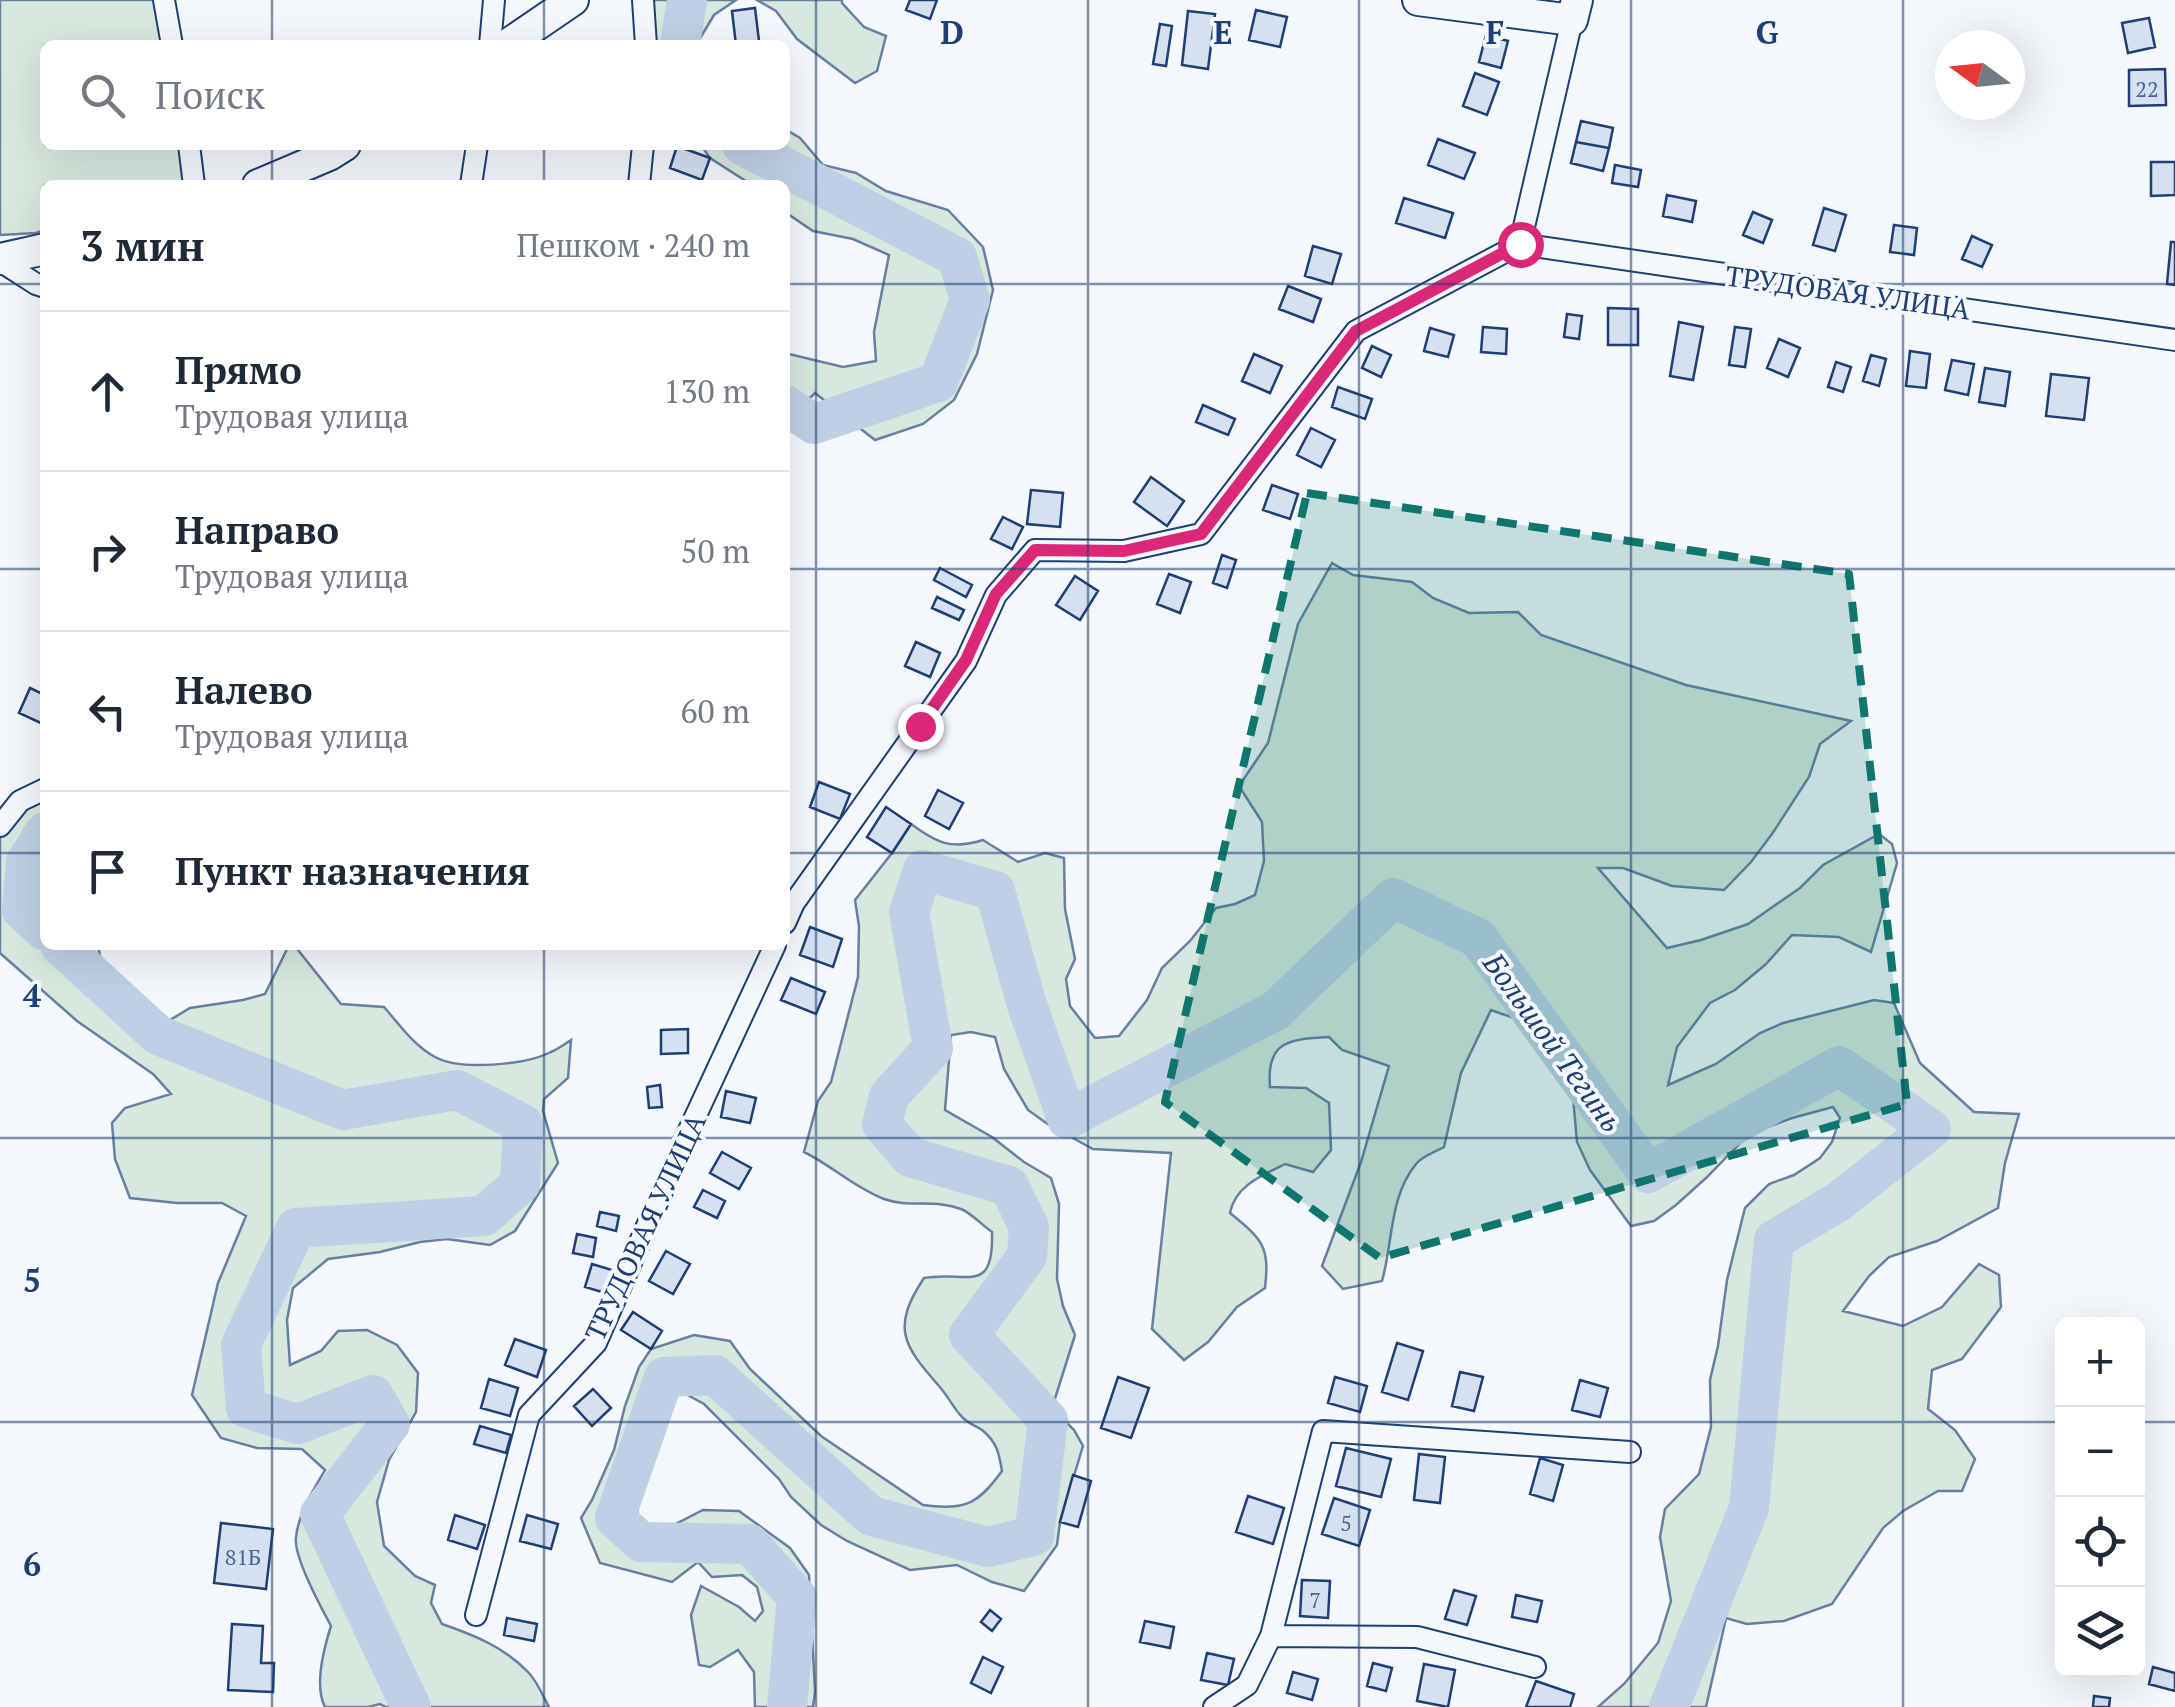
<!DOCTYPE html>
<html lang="ru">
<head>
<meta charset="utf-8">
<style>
	:root { --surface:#fff; --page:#f6f6f7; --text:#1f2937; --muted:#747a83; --line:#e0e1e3 }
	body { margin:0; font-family:"PT Serif",serif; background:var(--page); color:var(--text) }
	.controls { position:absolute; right:30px; bottom:30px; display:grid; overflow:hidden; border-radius:15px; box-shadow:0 10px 40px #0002 }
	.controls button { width:90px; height:90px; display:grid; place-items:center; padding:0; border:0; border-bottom:2px solid var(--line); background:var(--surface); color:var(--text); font:50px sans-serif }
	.compass { position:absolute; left:1935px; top:30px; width:90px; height:90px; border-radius:50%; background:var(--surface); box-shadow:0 10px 40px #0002; rotate:285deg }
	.stop { position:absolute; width:30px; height:30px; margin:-22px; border:8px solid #db2777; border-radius:50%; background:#fff }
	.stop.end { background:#db2777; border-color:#fff; box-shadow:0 2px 10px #0008 }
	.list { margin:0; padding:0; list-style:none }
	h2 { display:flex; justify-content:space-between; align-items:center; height:130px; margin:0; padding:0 40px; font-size:42px }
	h2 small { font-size:32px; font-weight:400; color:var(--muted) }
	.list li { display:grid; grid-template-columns:65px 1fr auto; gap:30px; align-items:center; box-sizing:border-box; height:160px; padding:0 40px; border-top:2px solid var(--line) }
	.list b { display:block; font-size:38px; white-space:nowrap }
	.list p { margin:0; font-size:32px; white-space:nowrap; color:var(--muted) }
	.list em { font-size:32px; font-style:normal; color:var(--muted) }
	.icon { flex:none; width:55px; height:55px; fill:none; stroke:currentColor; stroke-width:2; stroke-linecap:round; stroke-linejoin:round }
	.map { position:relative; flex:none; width:2175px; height:1707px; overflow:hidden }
	.search { position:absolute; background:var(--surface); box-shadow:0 10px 40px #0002; left:40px; top:40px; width:750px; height:110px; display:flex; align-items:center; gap:25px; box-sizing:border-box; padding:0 35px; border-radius:15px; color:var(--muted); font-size:38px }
	.panel { position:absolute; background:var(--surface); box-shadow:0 10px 40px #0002; left:40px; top:180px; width:750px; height:770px; border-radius:15px }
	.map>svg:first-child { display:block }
	.green { fill:#d7e8df; stroke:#687fa3; stroke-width:2.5 }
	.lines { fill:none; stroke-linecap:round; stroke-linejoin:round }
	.river { stroke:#bed0e5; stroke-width:40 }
	.building { fill:#d5e0f0; stroke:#1d3f73; stroke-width:2.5 }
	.street-casing { stroke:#1d3f73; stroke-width:24 }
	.secondary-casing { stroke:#1d3f73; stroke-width:34 }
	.street { stroke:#f4f7fb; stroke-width:20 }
	.secondary { stroke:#f4f7fb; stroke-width:30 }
	.route { stroke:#db2777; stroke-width:12 }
	.marked { fill:#0f766e; fill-opacity:0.2; stroke:#0f766e; stroke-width:8; stroke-dasharray:20 12; stroke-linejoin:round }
	.grid { fill:none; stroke:#1d3f73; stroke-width:2.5; stroke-opacity:0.55 }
	.labels { text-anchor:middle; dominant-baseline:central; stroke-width:8; stroke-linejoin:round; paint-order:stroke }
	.number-label { font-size:22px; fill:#4b6792 }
	.street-label { font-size:28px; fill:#1d3f73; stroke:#f4f7fb }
	.water-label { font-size:30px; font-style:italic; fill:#1d3f73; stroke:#f4f7fb }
	.grid-label { font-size:32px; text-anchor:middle; font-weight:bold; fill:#1d3f73; stroke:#f4f7fb; stroke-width:8; stroke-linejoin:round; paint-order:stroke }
</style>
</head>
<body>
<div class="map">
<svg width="2175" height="1707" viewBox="0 0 2175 1707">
	<rect width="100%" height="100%" fill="#f4f7fb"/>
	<path class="green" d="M0 0H157L164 45H45V145H181L185 168 182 185H45V230L36 233 0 235Z
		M643 0H736L714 15 696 45H654Z
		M757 0H842V3L864 27 886 36 877 71 855 83 797 39 776 11Z
		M785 129 800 138 823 165 856 173 886 191 948 210 983 247 993 290 977 354 954 400 923 424 875 440 815 393 785 422V353L843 367 876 361 874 332 889 255 853 239 813 231 785 212V185H752L710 158 701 145H785Z
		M1332 563 1353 575 1412 582 1433 598 1469 613 1518 612 1541 635 1686 685 1851 721 1820 744 1809 777 1772 834 1751 862 1724 890 1672 886 1623 868H1598L1667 948 1701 940 1748 924 1800 888 1823 865 1879 834 1892 844 1897 863 1871 952 1839 937 1792 935 1766 964 1735 990 1710 1003 1677 1047 1668 1085 1716 1064 1760 1033 1783 1023 1874 1000 1894 1003 1920 1063 1974 1112 2019 1114 2005 1163 1998 1208 1937 1241 1889 1257 1869 1276 1843 1311 1903 1326 1942 1307 1979 1264 1999 1275 2001 1307 1962 1359 1932 1370 1928 1409 1955 1430 1975 1459 1962 1491H1938L1903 1511 1883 1528 1832 1604 1784 1621 1747 1624 1726 1618 1706 1707H1598L1624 1684 1658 1643 1671 1601 1660 1537 1665 1509 1699 1474 1711 1427 1710 1380 1718 1346 1727 1280 1745 1208 1769 1184 1794 1175 1820 1158 1832 1142 1840 1118 1833 1107 1792 1118 1749 1134 1706 1178 1676 1205 1654 1221 1631 1226 1590 1170 1577 1142 1573 1097 1560 1073 1540 1049 1531 1024 1491 1010 1461 1073 1444 1147C1435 1152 1422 1156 1416 1164 1389 1197 1393 1243 1382 1281L1343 1289 1322 1266 1361 1162 1389 1066 1342 1050 1329 1037C1289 1039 1266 1041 1270 1087L1306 1088 1329 1103 1331 1150 1313 1172 1285 1164C1261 1176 1235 1186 1230 1213 1262 1239 1270 1246 1265 1288L1237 1307 1208 1342 1184 1360 1152 1329 1171 1153 1093 1149 1049 1125 1028 1110 1004 1069 995 1037 971 1032 951 1035 945 1110 992 1137 1024 1162 1051 1178 1059 1204 1057 1279 1063 1306 1075 1335 1052 1408 1074 1430 1083 1446 1060 1522 1057 1545 1024 1591 992 1582 957 1565 910 1570 847 1541 821 1525 791 1497 779 1479 704 1404 671 1386 643 1465 636 1494 638 1520 656 1534 703 1510 739 1511 790 1548 809 1575 815 1692 813 1707H755L754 1672 738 1650 710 1667 699 1665 691 1615 701 1586 739 1607 755 1621 763 1611 757 1587 742 1575 712 1577 698 1562 672 1582 600 1563 581 1518 592 1500 614 1450 625 1406 639 1367 651 1349 694 1335 730 1341 750 1369 821 1436 923 1505C965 1511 978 1504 1002 1471 999 1453 997 1442 982 1430 976 1426 968 1423 963 1418 954 1409 948 1396 939 1386 903 1345 891 1328 924 1278 966 1270 994 1297 992 1232 982 1225 971 1213 961 1209 936 1199 909 1208 884 1199 855 1188 831 1165 804 1152L818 1101 831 1082 858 977 859 926 855 900 892 853 911 824C937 843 951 850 983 840L1018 862 1045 853 1064 858 1065 909 1075 959 1066 979 1070 1006 1095 1038 1119 1036 1147 1000 1162 968 1190 941 1216 908 1235 904 1255 895 1264 861 1262 822 1239 786 1268 743 1298 624Z
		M45 791V945H98L102 967 137 1005 170 1020 190 1008 243 1000 265 994 289 945H294L341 1004 384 1007C399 1024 414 1046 435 1057 460 1071 526 1065 551 1052 558 1049 565 1044 571 1040L568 1078 544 1099 543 1111 558 1163 515 1231 490 1245 447 1239 420 1242 380 1252 328 1259 293 1288 287 1320 290 1365 321 1351 338 1331 367 1330 397 1345 418 1373 416 1412 389 1460 377 1502 384 1546 415 1576 435 1585 431 1603 442 1624C474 1635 504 1647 528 1672 537 1681 543 1696 549 1707H386L380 1704 368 1707H325C314 1686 324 1648 331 1626 321 1607 293 1556 296 1537 299 1512 313 1491 325 1470L302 1449 257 1448 221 1438 192 1395 218 1283 246 1216 222 1203H177L130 1198 115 1159 112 1123 125 1108 171 1094 153 1074 77 1021 0 953V826Z"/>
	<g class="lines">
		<path class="river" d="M680 45 687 0
			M742 145 957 257 970 300 938 382 814 424 785 405
			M45 832 26 862 22 910 45 931
			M60 945 158 1035 343 1110 457 1090 523 1124 520 1184 484 1216 296 1228 241 1345 246 1408 298 1424 373 1395 390 1424 320 1514 411 1707
			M787 1707 797 1597 750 1544 641 1542 615 1518 664 1377 715 1375 871 1516 988 1547 1034 1536 1048 1420 969 1335 1027 1256 1029 1227 1009 1186 910 1157 882 1124 889 1096 933 1048 909 912 923 870 995 891 1027 1005 1067 1119 1275 1011 1393 898 1478 938 1648 1173 1839 1066 1931 1129 1838 1202 1774 1240 1749 1508 1669 1707"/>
	</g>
	<path class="building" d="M910 0H937L930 19 906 10Z
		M755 8 759 41 736 45 732 11Z
		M1256 10 1287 17 1280 47 1249 40Z
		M1188 11 1215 14 1208 69 1182 65Z
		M2149 18 2155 47 2128 53 2122 23Z
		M1160 24 1172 26 1166 66 1153 64Z
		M1486 35 1508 41 1501 68 1479 62Z
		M2165 69 2166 105 2129 106V70Z
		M1475 73 1499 82 1487 115 1463 106Z
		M1581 121 1613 128 1609 148 1576 142Z
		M1438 139 1475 153 1464 179 1428 165Z
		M1576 142 1609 148 1603 171 1571 163Z
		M677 146 710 158 702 180 670 168Z
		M2151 162H2175V195L2151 196Z
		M1615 165 1641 170 1638 187 1612 183Z
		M1667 195 1696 201 1692 222 1663 216Z
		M1404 198 1453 213 1445 238 1396 223Z
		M1824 208 1846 215 1835 251 1813 245Z
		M1753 212 1772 220 1763 243 1743 235Z
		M1894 225 1917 228 1914 255 1890 252Z
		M1972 236 1992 245 1982 267 1962 259Z
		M2171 242H2175V285L2167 284Z
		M1313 246 1341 254 1332 284 1305 276Z
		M1288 286 1321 299 1313 322 1279 309Z
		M1608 308 1638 309V345H1608Z
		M1567 314 1582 316 1579 339 1564 337Z
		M1679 322 1703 327 1693 380 1670 376Z
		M1483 327 1507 329 1506 354 1481 352Z
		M1735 327 1751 329 1745 367 1729 365Z
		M1430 328 1454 335 1448 357 1424 351Z
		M1779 339 1800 348 1788 377 1767 368Z
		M1372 346 1391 355 1381 377 1362 368Z
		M1910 351 1930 354 1926 388 1906 386Z
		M1254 354 1282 366 1270 393 1242 381Z
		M1871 355 1886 359 1879 386 1863 381Z
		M1952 360 1974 364 1968 395 1945 390Z
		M1836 362 1851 367 1843 392 1828 387Z
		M1985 368 2010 372 2005 406 1979 402Z
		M2051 374 2089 378 2084 420 2046 416Z
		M1338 387 1372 399 1365 419 1332 407Z
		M1203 405 1235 419 1228 435 1196 422Z
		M1311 428 1335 440 1321 467 1297 455Z
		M1151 477 1184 501 1167 526 1134 502Z
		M1272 485 1298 494 1290 519 1263 510Z
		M1031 490 1063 493 1060 527 1027 524Z
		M1003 517 1023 527 1012 549 991 539Z
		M1222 555 1236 560 1227 588 1213 583Z
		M940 568 972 585 966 597 934 580Z
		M1169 574 1191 582 1180 613 1157 604Z
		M1075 576 1098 591 1080 620 1056 605Z
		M937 597 964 610 959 620 932 608Z
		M916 642 940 653 930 677 905 666Z
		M30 688 45 695V719L43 724 19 713Z
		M819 782 850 794 840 819 810 807Z
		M938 790 963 803 949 829 925 816Z
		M886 807 911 824 892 853 867 837Z
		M810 927 842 939 833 967 800 955Z
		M791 978 825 992 816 1014 781 1000Z
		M688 1029V1053L661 1054V1030Z
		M660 1085 662 1107 649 1108 647 1087Z
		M726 1091 756 1098 750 1123 721 1117Z
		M722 1152 751 1168 739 1189 710 1173Z
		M703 1190 725 1201 717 1218 694 1207Z
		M600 1212 619 1216 616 1231 597 1226Z
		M577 1234 596 1238 593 1257 573 1253Z
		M666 1251 690 1264 673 1294 649 1281Z
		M592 1264 612 1270 605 1293 585 1287Z
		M633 1312 662 1331 651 1349 621 1330Z
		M515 1339 546 1350 537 1377 505 1365Z
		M1397 1343 1423 1351 1408 1400 1382 1392Z
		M1460 1372 1483 1377 1474 1411 1452 1406Z
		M1118 1377 1149 1388 1131 1438 1101 1428Z
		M1335 1377 1367 1386 1360 1412 1328 1403Z
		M489 1379 518 1388 510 1416 481 1408Z
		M1580 1380 1608 1388 1600 1417 1572 1410Z
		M593 1389 611 1408 592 1426 574 1406Z
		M480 1426 511 1435 506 1453 474 1444Z
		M1346 1448 1391 1459 1381 1497 1336 1486Z
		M1419 1454 1445 1457 1440 1503 1414 1500Z
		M1540 1458 1563 1465 1553 1501 1530 1494Z
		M1073 1475 1091 1481 1078 1527 1060 1522Z
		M1248 1496 1284 1508 1273 1544 1236 1532Z
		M1334 1498 1370 1510 1359 1546 1322 1534Z
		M455 1515 485 1525 477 1549 448 1540Z
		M527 1515 558 1524 551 1549 520 1541Z
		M221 1523 273 1529 266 1589 214 1583Z
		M1302 1580 1330 1581 1328 1618 1300 1616Z
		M1454 1590 1476 1596 1467 1625 1445 1619Z
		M1516 1595 1542 1601 1537 1622 1512 1617Z
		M990 1610 1001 1619 992 1631 981 1622Z
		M507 1618 537 1624 534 1641 504 1635Z
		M1145 1621 1174 1627 1170 1648 1140 1642Z
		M232 1624 263 1626 261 1663H274L273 1692 228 1690Z
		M1207 1653 1234 1659 1228 1685 1201 1680Z
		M983 1657 1003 1667 991 1693 971 1683Z
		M1373 1663 1392 1668 1386 1691 1367 1686Z
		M1424 1664 1455 1670 1448 1707 1417 1701Z
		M2153 1667 2175 1673V1691L2149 1684Z
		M1293 1672 1318 1679 1312 1700 1287 1693Z
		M1536 1681 1574 1694 1570 1707H1526Z
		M2094 1696 2110 1698 2109 1707H2093Z"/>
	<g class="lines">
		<defs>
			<path id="street" d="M164 0 172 45
				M643 0 646 45
				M490 45 494 0
				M189 145 194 185
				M471 185 477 145
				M639 185 643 145
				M1520 244 1572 20
				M0 261 36 284 45 287
				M0 826 20 801 45 789
				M785 923 794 903 966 661 996 595 1035 550 1124 551 1201 534 1356 331 1520 244 2175 340
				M476 1615 529 1415 596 1343 684 1141 775 945
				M1271 1636 1417 1637 1535 1667
				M1214 1707 1247 1685 1271 1636 1323 1431 1630 1452"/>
			<path id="secondary" d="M1418 0 1572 20 1577 0
				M507 45 573 0
				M258 185 329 155 345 145
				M0 259 45 249"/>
		</defs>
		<use href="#street" class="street-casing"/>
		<use href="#secondary" class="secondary-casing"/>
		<use href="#street" class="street"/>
		<use href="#secondary" class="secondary"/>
	</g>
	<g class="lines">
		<path class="route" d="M920 726 966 660 996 594 1035 550 1124 551 1201 534 1356 331 1520 244"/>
	</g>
	<path class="marked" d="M1307 493 1849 574 1907 1104 1380 1258 1165 1102Z"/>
	<path class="grid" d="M272 0V45M544 0V45M816 0V1707M1088 0V1707M1359 0V1707M1631 0V1707M1903 0V1707M272 145V185M544 145V185M0 284H45M785 284H2175M0 569H45M785 569H2175M0 853H45M785 853H2175M272 945V1707M544 945V1707M0 1138H2175M0 1422H2062M2138 1422H2175"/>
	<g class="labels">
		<g class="number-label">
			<text x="2147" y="88">22</text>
			<text x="1346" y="1522">5</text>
			<text x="243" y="1556">81Б</text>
			<text x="1315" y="1599">7</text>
		</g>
		<g class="street-label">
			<text transform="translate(1848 292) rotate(8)">ТРУДОВАЯ УЛИЦА</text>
			<text transform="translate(645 1227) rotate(-65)">ТРУДОВАЯ УЛИЦА</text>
		</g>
		<g class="water-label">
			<text transform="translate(1553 1042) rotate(54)">Большой Тегинь</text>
		</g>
	</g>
	<g class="grid-label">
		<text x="952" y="44">D</text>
		<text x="1223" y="44">E</text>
		<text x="1495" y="44">F</text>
		<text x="1767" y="44">G</text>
		<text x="32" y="1007">4</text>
		<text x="32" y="1292">5</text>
		<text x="32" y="1576">6</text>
	</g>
</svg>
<div class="controls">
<button>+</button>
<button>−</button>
<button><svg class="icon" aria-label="locate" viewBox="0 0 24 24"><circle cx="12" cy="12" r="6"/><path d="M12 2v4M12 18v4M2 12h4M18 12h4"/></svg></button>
<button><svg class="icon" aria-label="layers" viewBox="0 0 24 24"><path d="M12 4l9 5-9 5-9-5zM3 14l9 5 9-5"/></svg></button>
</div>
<svg class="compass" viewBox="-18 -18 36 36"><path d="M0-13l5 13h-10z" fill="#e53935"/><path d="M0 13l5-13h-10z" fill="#747a83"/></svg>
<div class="stop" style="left:1520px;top:244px"></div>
<div class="stop end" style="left:920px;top:726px"></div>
<div class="search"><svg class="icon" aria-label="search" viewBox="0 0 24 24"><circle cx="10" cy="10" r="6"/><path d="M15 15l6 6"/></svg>Поиск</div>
<section class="panel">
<h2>3 мин<small>Пешком · 240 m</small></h2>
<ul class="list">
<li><svg class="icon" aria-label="ahead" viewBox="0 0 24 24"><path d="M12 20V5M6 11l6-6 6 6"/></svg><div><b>Прямо</b><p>Трудовая улица</p></div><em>130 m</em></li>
<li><svg class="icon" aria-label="right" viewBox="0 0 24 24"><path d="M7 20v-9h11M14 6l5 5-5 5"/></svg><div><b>Направо</b><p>Трудовая улица</p></div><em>50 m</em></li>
<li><svg class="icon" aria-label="left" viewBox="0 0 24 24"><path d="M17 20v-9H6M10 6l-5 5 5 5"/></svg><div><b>Налево</b><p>Трудовая улица</p></div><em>60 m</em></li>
<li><svg class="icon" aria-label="arrive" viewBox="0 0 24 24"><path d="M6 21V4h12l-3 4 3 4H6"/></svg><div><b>Пункт назначения</b></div></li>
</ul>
</section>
</div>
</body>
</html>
